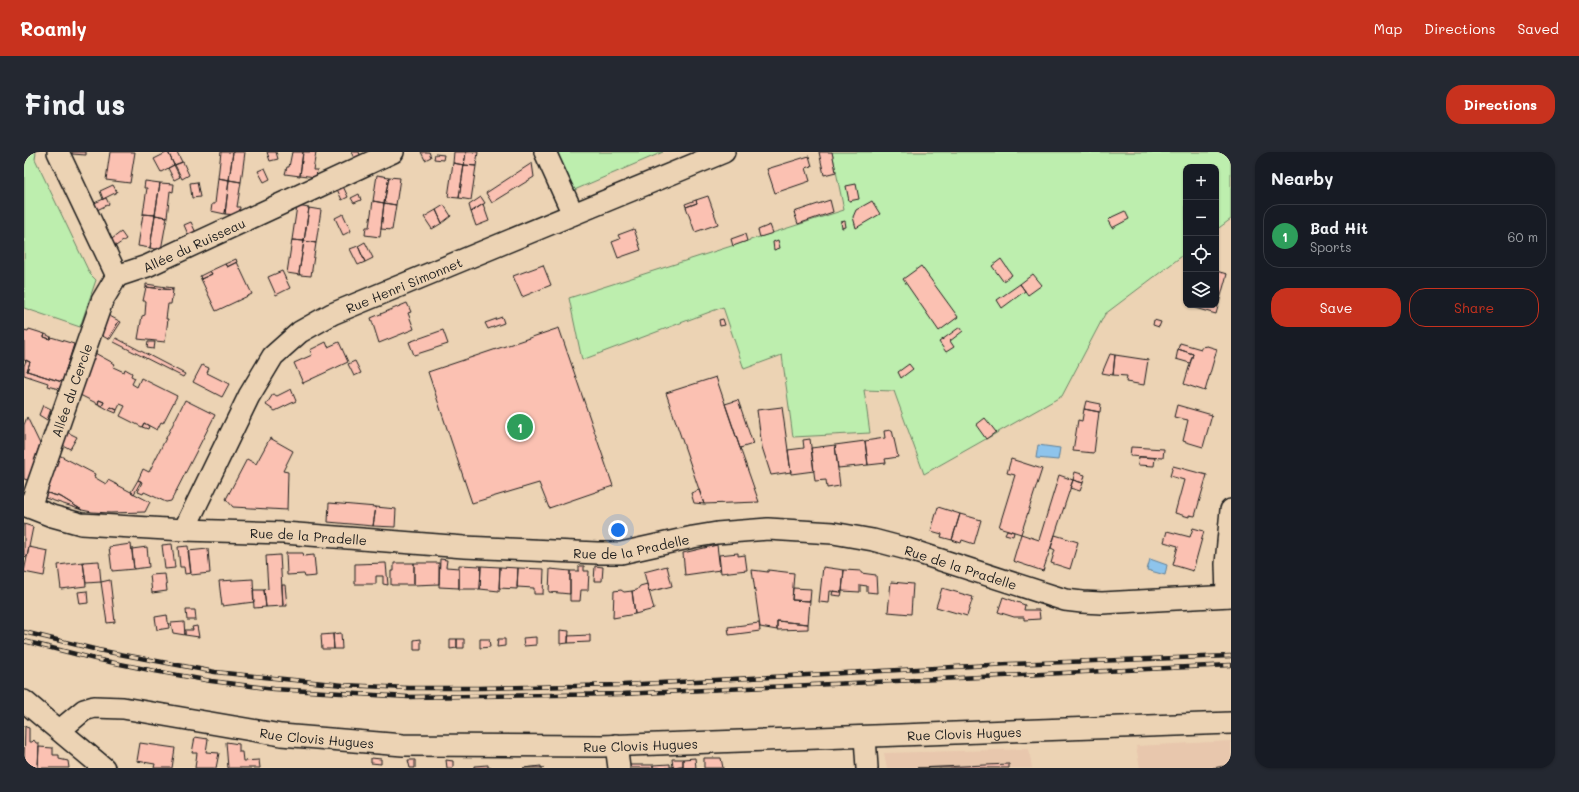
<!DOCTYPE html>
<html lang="en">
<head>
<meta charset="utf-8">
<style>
	:root { --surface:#171b24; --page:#242831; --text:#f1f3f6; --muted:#9ea1a6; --line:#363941; --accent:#c8321e }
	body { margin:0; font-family:Mali,sans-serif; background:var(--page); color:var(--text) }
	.controls { position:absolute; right:12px; top:12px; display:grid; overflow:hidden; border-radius:8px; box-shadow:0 1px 3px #0004 }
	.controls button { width:36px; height:36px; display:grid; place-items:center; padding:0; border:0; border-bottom:1px solid var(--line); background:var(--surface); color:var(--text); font:20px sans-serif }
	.you { position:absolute; left:594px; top:378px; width:14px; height:14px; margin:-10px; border:3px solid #fff; border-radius:50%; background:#1a73e8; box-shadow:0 0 0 6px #1a73e833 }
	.badge { display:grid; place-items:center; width:26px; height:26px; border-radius:50%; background:var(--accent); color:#fff; font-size:13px; font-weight:700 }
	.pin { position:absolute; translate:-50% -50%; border:2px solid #fff; box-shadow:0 1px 4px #0006 }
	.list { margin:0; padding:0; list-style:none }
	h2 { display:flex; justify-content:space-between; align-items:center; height:52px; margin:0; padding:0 16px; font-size:17px }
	h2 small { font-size:13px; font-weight:400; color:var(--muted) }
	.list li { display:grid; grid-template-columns:26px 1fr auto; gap:12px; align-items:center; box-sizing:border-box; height:64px; margin:0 8px 8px; padding:0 8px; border:1px solid var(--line); border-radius:16px }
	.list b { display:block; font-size:15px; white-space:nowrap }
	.list p { margin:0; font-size:13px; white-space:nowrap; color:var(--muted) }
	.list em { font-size:13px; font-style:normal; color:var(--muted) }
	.actions { display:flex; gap:8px; padding:12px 16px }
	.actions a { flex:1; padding:9px 0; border:1px solid var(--accent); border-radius:16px; text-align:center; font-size:14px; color:var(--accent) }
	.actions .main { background:var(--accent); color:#fff }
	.icon { flex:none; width:22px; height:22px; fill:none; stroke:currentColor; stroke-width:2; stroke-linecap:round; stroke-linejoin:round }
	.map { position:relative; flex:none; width:1207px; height:616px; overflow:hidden; border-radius:16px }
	header { display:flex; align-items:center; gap:24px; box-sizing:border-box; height:56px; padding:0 20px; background:var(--accent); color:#fff }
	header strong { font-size:19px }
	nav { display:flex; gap:22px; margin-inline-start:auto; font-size:14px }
	.intro { display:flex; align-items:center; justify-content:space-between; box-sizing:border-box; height:96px; padding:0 24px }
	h1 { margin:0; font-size:28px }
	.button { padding:10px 18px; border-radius:16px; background:var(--accent); color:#fff; font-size:14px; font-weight:700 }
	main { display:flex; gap:24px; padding:0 24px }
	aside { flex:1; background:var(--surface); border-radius:16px; box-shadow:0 1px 3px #0004 }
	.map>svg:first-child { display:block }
	.built { fill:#e8c7ad }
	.green { fill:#bdeeae; stroke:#6c8565 }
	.water { fill:#8ec4ec; stroke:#608199 }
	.building { fill:#fbc1b2; stroke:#1c1c1c }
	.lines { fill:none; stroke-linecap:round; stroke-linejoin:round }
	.minor-casing { stroke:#1c1c1c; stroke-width:24 }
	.minor { stroke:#ecd3b4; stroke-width:21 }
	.rail-casing { stroke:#1c1c1c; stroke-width:4.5 }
	.rail { stroke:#ecd3b4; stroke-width:3; stroke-dasharray:9; stroke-linecap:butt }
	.labels { text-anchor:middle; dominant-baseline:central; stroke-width:3; stroke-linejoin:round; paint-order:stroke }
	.street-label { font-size:13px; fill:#1c1c1c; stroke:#ecd3b4 }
</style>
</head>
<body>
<header>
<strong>Roamly</strong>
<nav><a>Map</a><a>Directions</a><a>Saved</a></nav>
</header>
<div class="intro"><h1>Find us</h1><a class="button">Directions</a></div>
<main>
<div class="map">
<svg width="1207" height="616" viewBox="0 0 1207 616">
	<rect width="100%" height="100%" fill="#ecd3b4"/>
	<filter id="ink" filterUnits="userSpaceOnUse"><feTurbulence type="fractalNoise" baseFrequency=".025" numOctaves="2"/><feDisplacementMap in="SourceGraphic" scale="8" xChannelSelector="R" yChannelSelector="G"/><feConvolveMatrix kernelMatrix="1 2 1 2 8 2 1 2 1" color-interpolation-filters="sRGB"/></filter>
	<g filter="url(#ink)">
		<path class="built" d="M1207 589V616H1116L1112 594Z
			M1005 597 1008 616H863L860 601Z"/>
		<path class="green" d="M4 0H12L11 7 66 122 72 128 56 175 0 156V1Z
			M530 0H639L548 39Z
			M808 0H1207V67L1192 78V15H1162V101L1081 162 1038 244 900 322 870 239 840 238 846 281 769 285 758 203 720 217 699 155 558 208 545 146 820 58Z"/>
		<path class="water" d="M1014 293 1036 296 1034 308 1012 306Z
			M1126 407 1143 413 1141 423 1123 418Z"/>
		<path class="building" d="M48 0H62V3L48 2Z
			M86 0H111L106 31 82 28Z
			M144 0H153L158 10 150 13Z
			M144 0 150 13 137 20 130 7Z
			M197 0H209L205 28 194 26Z
			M209 0H221L217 30 205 28Z
			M243 0H252L254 7 246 9Z
			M268 0H279L276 24 261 22 263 15H265Z
			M279 0H292L289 18H293L292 25 276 23Z
			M327 0H335L337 5 331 8Z
			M397 0H405L407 5 401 8Z
			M430 0H442L440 13 429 11Z
			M442 0H454L452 14 440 13Z
			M795 0H808L812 20 800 23Z
			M411 2 420 3 419 8 410 7Z
			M785 4 788 14 782 16 786 29 751 41 743 17Z
			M159 10 165 23 158 27 151 13Z
			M429 11 440 13 435 46 424 45Z
			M508 11 510 25 468 51 462 41Z
			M150 13 156 25 150 28 144 16Z
			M440 13 452 14 447 48 435 46Z
			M241 16 246 27 240 30 234 19Z
			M353 23 365 25 360 51 349 49Z
			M365 25 376 26 372 53 360 51Z
			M194 26 205 28 201 62 187 59 188 52H191Z
			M205 28 217 30 213 55H216L215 63 201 62Z
			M121 29 136 31 131 63 119 62 123 36H120Z
			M173 30 176 45 168 46 166 31Z
			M136 31 150 32 149 40 146 39 143 65 131 63Z
			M318 32 324 45 318 48 312 35Z
			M832 32 835 47 825 49 822 34Z
			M89 33 93 40 79 47 76 39Z
			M335 42 337 48 330 51 327 46Z
			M684 44 694 72 671 80 662 55 673 51 672 48Z
			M457 45 461 51 447 60 445 53Z
			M82 46 85 52 71 59 68 52Z
			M672 48 673 51 662 55 661 52Z
			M806 48 809 60 774 72 770 60Z
			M349 49 360 51 356 85 341 83 342 75H345Z
			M848 49 856 62 832 76 829 65 832 58Z
			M360 51 372 53 368 78 357 77Z
			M459 52 465 69 452 74 447 60Z
			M420 53 427 64 418 71 412 58Z
			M273 54 285 56 280 89 268 88Z
			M285 56 297 58 292 91 280 89Z
			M412 58 418 71 408 77 400 65Z
			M1101 59 1105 67 1088 76 1084 69 1088 65Z
			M119 62 131 63 126 96 114 94Z
			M319 62 327 79 319 83 311 66Z
			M131 63 143 65 137 98 126 96Z
			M821 69 822 75 818 76 817 70Z
			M167 70 173 83 166 87 160 73Z
			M746 73 749 81 736 85 734 78Z
			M610 77 617 98 594 106 588 90 596 87 594 83Z
			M97 80 102 87 89 96 84 90Z
			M721 82 723 89 709 94 707 87Z
			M268 88 280 89 275 121 276 123 263 121Z
			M754 88 756 96 750 98 749 90Z
			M280 89 292 91 287 124 276 123 275 121Z
			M341 90 349 106 341 110 334 94Z
			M334 94 341 110 334 113 326 97Z
			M212 107 213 110 203 115 201 112Z
			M977 107 988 123 979 129 968 114Z
			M213 110 228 142 192 159 177 127 188 122 186 119 201 112 203 115Z
			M519 113 527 133 498 145 489 124Z
			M897 114 934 165 915 179 879 127Z
			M186 119 188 122 177 127 176 124Z
			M258 119 266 136 252 143 244 125Z
			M1192 119 1203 122 1192 162 1171 156V153H1192Z
			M1009 122 1018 133 1004 143 996 132Z
			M122 132 149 136V138L122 135Z
			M996 132 1001 139 978 156 973 148Z
			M122 135 149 138 147 152H144L142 167H144L141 190 114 187 118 164 121 163 122 149H119Z
			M383 151 387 160 384 161 390 177 355 191 347 166Z
			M82 162 95 169 84 187 75 182Z
			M478 165 480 171 464 177 461 171Z
			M699 167 701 173 696 174 695 168Z
			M1130 168 1137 170 1135 175 1129 173Z
			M95 169 97 170 86 187H84Z
			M936 175 939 179 926 189 930 195 922 200 915 190Z
			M535 176 589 334 525 356 515 331 448 351 404 220Z
			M5 177 21 182 20 185 26 187 27 185 50 192 38 230 3 219 6 210 0 208V178L4 179Z
			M419 178 424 192 390 203 385 190Z
			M21 182 27 185 26 187 20 185Z
			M92 186 161 222 159 225 90 190Z
			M124 190H131L130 197 123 196Z
			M302 190 304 195 315 190 324 210 279 231 270 211 288 203 286 198Z
			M1156 191 1177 197V195L1183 194 1193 197 1181 239 1160 232 1169 202 1154 197Z
			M1154 197 1169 202 1166 211 1152 207Z
			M69 200 91 212 89 215 100 220 101 217 108 221 107 224 111 226 108 232 113 235 117 226 153 244 139 271 137 270 133 278 120 271 118 275 96 264 101 254 96 252 93 258 87 255 85 258 78 254 80 250 75 248 74 252 54 242Z
			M1086 202 1091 203 1089 223 1078 221Z
			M1091 203 1124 208 1120 233 1102 230 1103 224 1089 223Z
			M2 208 6 210 3 219 38 230 35 237 23 234 24 231 0 223V214Z
			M331 209 337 221 330 224 324 212Z
			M885 212 889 217 877 226 874 220Z
			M178 213 185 216 183 221 205 232 198 245 169 230Z
			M692 225 716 296 735 350 680 352 642 241Z
			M267 237 272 249 251 259 242 253 249 242 253 244Z
			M75 248 80 250 78 254 74 252Z
			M161 248 191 263 147 349 142 350 120 340 119 342 114 340 118 330 114 328 119 317 125 320Z
			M714 248 729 292 716 296 701 252Z
			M1062 249 1077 252 1076 260 1060 257Z
			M19 253 27 257 23 268 15 263Z
			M1153 253 1188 263 1179 295 1159 289 1164 268 1150 265Z
			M87 255 93 258 92 261 85 258Z
			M758 255 767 320 747 323 738 295 733 258Z
			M1060 257 1075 260 1070 301 1049 299 1054 268 1058 269Z
			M3 265 16 292 4 328 0 327V273Z
			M961 266 972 280 962 287 952 273Z
			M120 271 125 274 124 277 118 275Z
			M868 278 874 305 861 307 862 311 844 313 841 289 861 286 860 279Z
			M41 279 53 285 46 297 37 292Z
			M246 286 269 299 259 319 264 320 263 358 209 355 202 347 223 307 232 312Z
			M786 287 790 319 767 322 764 298 780 296 779 288Z
			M841 289 844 313 814 316 811 293Z
			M811 293 816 334 803 336 802 328 791 329 787 296Z
			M1107 295 1140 297 1139 306 1106 304Z
			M33 302 71 322 70 325 82 332 84 328 126 350 121 360 86 361 68 360 58 358 37 345 20 340Z
			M1115 305 1131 306 1130 314 1114 313Z
			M987 307 1018 317 997 382 975 375 991 323 983 321Z
			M1149 314 1183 323 1171 364 1165 363V365L1151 361 1160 328 1146 324Z
			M1051 320 1061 323 1059 331 1049 328Z
			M1035 323 1049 328 1019 419 989 409 997 382 1015 388Z
			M114 328 117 329 110 342 107 340Z
			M1049 328 1059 331 1056 339 1046 336Z
			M675 338 680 352 670 351 667 341Z
			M20 340 37 345 58 358 18 345Z
			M305 351 352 355 349 374 304 370Z
			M352 355 372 357 371 375 349 374Z
			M914 355 936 362 928 388 917 385 918 382 907 379Z
			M936 362 957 368 950 392 938 388 937 391 928 388Z
			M0 372 9 375 3 405 0 404Z
			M1169 376 1180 379 1169 419 1149 413 1154 394 1140 390 1143 379 1166 385Z
			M983 378 990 380 989 384 981 382Z
			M1031 383 1054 390 1046 417 1027 411 1031 398 1027 396Z
			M107 392 110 417 88 419 85 395Z
			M148 392 151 416 141 417 138 393Z
			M693 393 696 418 661 423 659 401Z
			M164 394 167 421 161 422 160 415H156L154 395Z
			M5 395 24 399 20 424 0 420Z
			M123 395 125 415 110 417 108 397Z
			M184 397 186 421 167 423 164 399Z
			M262 401H279L280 404 290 403 292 424 281 425 280 422 263 423Z
			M714 401V404L721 403 723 418 697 421 695 403Z
			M256 403 259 454 242 455 240 438 244 437 242 404Z
			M416 407 423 408 422 415 435 416V436L415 435Z
			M75 409 77 430 62 431 59 410Z
			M59 410 62 434 37 437 34 413Z
			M362 411 364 433 359 432V424H352V432H331V412Z
			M370 411H390V433H367V419H370Z
			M390 411H415V432L390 433Z
			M435 413 457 414 456 437H435Z
			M457 414 476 415 475 439 456 437Z
			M555 414H560V419H565L564 438H557L556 449H546V419H555Z
			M571 414 579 415 578 429H570Z
			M643 414 648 434 625 440 620 420Z
			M476 415 494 416 493 437 475 436Z
			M799 415 820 418 818 440 806 439 805 451 795 450Z
			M494 416 520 417 519 442H510V436L493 435Z
			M526 417 546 419V442L525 440Z
			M728 418 744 420V418L770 421 768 448 786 449 784 472 753 469V478L736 475Z
			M820 418 837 419V421L852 423 853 441 843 440V434L836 433V440L818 439Z
			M141 422 143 439 128 441 126 423Z
			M229 427 230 450 198 454 195 429Z
			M86 428 91 470 83 471 77 430Z
			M867 430 889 432 887 462 864 460Z
			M623 432 630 457 611 462 608 439 613 438 616 434Z
			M258 433H261L263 454H259Z
			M769 436 787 437 786 449 768 448Z
			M918 436 949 445 943 464 912 455Z
			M229 438H240L242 455 230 456Z
			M597 438 600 440 608 439 611 462 589 466 590 439Z
			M63 439 64 451 56 452 54 440Z
			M809 439 818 440 817 444 808 443Z
			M979 445 1001 453 1000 458H1015L1016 467 1000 468V465H990L974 460Z
			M162 458H171L172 468H163Z
			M143 463 145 476 133 478 131 465Z
			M753 469 784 472V477L753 478Z
			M160 470 161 483 149 481 147 471Z
			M735 471 736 479 705 483 704 475Z
			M173 474 175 485 161 483V478H169L168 475Z
			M536 478 545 479 544 491 536 492Z
			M317 481 318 497H310L309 482Z
			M309 482 310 497H298L297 483Z
			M566 483V490L544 491V484Z
			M512 485V493L500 494 499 486Z
			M397 487V498H390V488Z
			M426 487H433V496L426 497Z
			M433 487H440V496H433Z
			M456 487H465L466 495 456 496Z
			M474 487H481V494L473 495Z
			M1 574 2 575 5 576V590H8L10 588 12 591H15L14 616H0Z
			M171 585 184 587 182 600 195 601 192 616H171L173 601H168Z
			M202 590 215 592V600H218L219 609 235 608 236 616H204Z
			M116 591 151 596 148 616H130L131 612 113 609Z
			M15 595 29 596V603H35V607L44 609 45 616H14Z
			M347 606 357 607V612L347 611Z
			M671 606 672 616H659V607Z
			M680 606H697L699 616H680Z
			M648 607H659V614L649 615Z
			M384 608H391V616H386Z
			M422 608 429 609V616H423Z
			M646 612V615L659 614V616H629V613Z
			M985 612V616H893Z
			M464 613V616H474H450V614Z
			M603 613H629V616H603Z
			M1207 613V616H1189Z
			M517 614V616H520H499Z"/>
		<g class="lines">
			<defs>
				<g id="minor">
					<path d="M34 0 93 124"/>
					<path d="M521 0 549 62"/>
					<path id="s1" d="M93 124 123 114 369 0"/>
					<path id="s2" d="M0 353 28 364 57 372 160 378 260 381 440 395 573 401H597L669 385 693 381 744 377 809 381 849 388 883 397 1041 448 1058 450 1078 451 1207 444"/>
					<path id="s3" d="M6 355 78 149 93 124"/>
					<path id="s4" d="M160 378 225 244 249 204 276 180 308 162 700 0"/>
					<path d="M1203 444 1202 412 1207 358"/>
					<path d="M0 549 80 616"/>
					<path id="s5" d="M36 578 60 558 70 555 99 556 257 583 379 593 578 594 1207 571"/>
					<path d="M841 585 843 616"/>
					<path d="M592 593 595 616"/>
				</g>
			</defs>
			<use href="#minor" class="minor-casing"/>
			<use href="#minor" class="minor"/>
			<defs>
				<path id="rail" d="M0 480 74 498 191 520 319 533 384 536H455L599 533 985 512 1207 504
					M0 489 71 507 131 519 187 529 250 537 384 545 598 542 1207 513"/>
			</defs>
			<use href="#rail" class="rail-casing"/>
			<use href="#rail" class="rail"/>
		</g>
	</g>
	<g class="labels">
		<g class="street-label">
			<text stroke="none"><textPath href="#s1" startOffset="83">Allée du Ruisseau</textPath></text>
			<text stroke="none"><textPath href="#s4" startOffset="346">Rue Henri Simonnet</textPath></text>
			<text stroke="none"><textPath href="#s3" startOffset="124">Allée du Cercle</textPath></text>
			<text stroke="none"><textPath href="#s2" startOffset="288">Rue de la Pradelle</textPath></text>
			<text stroke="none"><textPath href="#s2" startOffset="612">Rue de la Pradelle</textPath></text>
			<text stroke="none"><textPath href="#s2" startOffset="948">Rue de la Pradelle</textPath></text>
			<text stroke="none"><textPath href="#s5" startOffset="915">Rue Clovis Hugues</textPath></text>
			<text stroke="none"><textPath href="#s5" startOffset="267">Rue Clovis Hugues</textPath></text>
			<text stroke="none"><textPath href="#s5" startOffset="591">Rue Clovis Hugues</textPath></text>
		</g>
	</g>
</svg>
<div class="controls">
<button>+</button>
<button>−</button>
<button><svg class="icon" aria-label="locate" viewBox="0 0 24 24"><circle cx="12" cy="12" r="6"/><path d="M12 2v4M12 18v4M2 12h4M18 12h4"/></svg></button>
<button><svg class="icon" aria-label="layers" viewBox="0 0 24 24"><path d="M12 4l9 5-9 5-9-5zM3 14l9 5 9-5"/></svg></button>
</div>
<div class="you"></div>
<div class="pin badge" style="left:496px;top:275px;background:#2e9e5b">1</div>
</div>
<aside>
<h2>Nearby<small></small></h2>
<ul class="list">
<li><span class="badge" style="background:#2e9e5b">1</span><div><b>Bad Hit</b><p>Sports</p></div><em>60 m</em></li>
</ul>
<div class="actions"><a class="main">Save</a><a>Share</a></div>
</aside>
</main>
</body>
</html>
